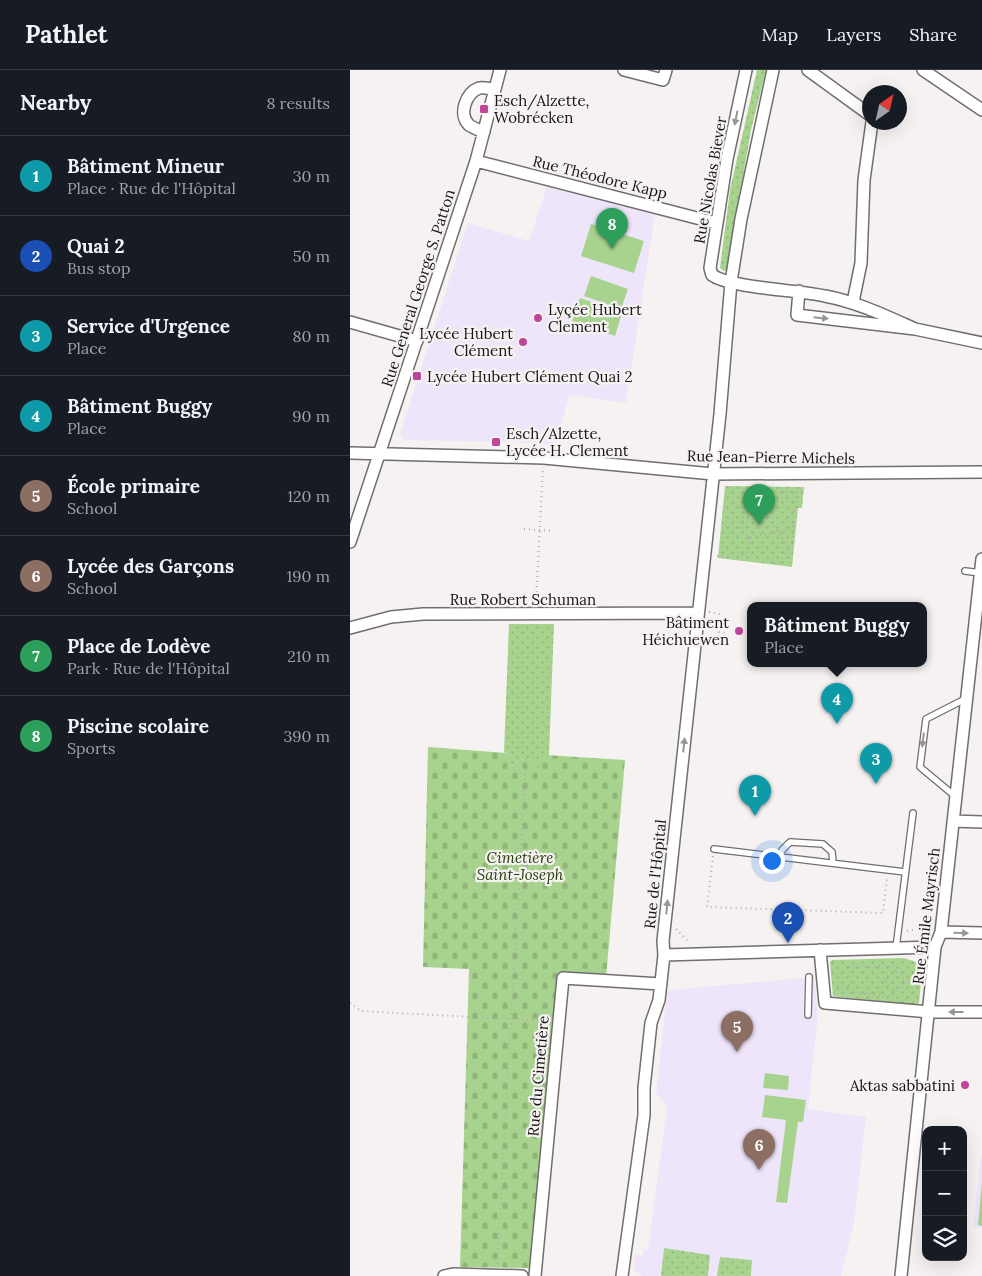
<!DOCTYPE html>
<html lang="en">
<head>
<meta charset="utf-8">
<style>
	:root { --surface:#171b24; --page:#242831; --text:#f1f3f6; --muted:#9ea1a6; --line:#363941; --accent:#be4598 }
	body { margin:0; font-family:Lora,serif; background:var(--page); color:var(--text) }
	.controls { position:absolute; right:15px; bottom:15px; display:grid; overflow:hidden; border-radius:10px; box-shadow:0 5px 20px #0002 }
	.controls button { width:45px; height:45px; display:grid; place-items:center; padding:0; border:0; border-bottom:1px solid var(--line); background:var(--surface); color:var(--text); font:25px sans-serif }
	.compass { position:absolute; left:512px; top:15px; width:45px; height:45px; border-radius:50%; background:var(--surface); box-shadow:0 5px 20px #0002; rotate:34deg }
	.you { position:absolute; left:421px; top:790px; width:18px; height:18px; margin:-12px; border:4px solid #fff; border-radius:50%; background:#1a73e8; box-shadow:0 0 0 8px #1a73e833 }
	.badge { display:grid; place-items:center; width:32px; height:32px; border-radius:50%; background:var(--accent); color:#fff; font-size:16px; font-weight:700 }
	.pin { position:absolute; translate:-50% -41px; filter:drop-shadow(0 1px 2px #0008) }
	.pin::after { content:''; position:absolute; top:26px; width:18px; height:15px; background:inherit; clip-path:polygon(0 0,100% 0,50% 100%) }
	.popup { position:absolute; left:397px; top:532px; width:180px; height:65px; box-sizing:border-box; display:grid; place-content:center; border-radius:10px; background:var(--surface); filter:drop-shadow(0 1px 4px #0005); font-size:16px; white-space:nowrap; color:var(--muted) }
	.popup b { font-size:19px; color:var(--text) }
	.popup::after { content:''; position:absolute; left:50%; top:100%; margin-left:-10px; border:10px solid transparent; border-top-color:var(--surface) }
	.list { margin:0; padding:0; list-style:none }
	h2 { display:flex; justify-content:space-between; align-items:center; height:65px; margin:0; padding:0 20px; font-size:21px }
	h2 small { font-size:16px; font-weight:400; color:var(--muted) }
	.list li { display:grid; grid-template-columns:32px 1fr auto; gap:15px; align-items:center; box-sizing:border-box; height:80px; padding:0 20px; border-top:1px solid var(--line) }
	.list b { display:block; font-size:19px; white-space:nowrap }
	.list p { margin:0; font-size:16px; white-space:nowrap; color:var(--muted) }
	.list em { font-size:16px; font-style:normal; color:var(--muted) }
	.icon { flex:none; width:28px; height:28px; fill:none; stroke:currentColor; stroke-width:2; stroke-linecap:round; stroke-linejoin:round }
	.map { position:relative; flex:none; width:632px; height:1206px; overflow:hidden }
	header { display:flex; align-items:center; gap:30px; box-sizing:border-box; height:70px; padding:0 25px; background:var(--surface); border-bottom:1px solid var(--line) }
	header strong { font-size:24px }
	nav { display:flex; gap:28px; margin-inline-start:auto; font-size:18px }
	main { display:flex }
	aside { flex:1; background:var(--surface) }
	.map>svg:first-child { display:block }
	.education { fill:#eee5fa }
	.grass { fill:url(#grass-dots) }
	.cemetery { fill:url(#cemetery-stones) }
	.pitch { fill:#a8d38f }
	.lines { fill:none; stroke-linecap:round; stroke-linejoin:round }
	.lane-casing { stroke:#716e6d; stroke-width:8 }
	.street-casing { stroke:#716e6d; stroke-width:14 }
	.path { stroke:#aeabaa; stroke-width:2; stroke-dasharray:1 4; stroke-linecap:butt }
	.lane { stroke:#fff; stroke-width:5.5 }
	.street { stroke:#fff; stroke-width:11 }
	.oneway { fill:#969696 }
	.poi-dot { fill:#be4598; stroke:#f6f2f1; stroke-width:2 }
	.labels { text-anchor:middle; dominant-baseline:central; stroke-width:4.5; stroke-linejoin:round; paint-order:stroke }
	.poi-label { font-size:15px; fill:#161515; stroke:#f6f2f1; text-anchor:start }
	.street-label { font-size:15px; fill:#161515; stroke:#f6f2f1 }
	.park-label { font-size:15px; font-style:italic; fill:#233f0d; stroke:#f6f2f1 }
</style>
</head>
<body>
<header>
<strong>Pathlet</strong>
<nav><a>Map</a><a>Layers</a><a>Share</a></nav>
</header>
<main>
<aside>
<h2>Nearby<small>8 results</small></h2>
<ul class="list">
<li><span class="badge" style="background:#0f9aa8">1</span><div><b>Bâtiment Mineur</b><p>Place · Rue de l'Hôpital</p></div><em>30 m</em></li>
<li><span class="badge" style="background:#1a4fb4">2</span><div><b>Quai 2</b><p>Bus stop</p></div><em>50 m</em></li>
<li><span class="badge" style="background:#0f9aa8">3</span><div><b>Service d'Urgence</b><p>Place</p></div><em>80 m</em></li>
<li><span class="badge" style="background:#0f9aa8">4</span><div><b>Bâtiment Buggy</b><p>Place</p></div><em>90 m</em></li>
<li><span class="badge" style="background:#8d6e63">5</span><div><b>École primaire</b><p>School</p></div><em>120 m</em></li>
<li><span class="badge" style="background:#8d6e63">6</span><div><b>Lycée des Garçons</b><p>School</p></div><em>190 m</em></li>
<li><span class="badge" style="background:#2e9e5b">7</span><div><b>Place de Lodève</b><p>Park · Rue de l'Hôpital</p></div><em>210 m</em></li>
<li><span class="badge" style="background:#2e9e5b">8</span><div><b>Piscine scolaire</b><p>Sports</p></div><em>390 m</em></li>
</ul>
</aside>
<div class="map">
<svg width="632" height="1206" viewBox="0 0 632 1206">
	<defs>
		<pattern id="grass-dots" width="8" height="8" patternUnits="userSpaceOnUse" patternTransform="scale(1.25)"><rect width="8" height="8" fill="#a8d38f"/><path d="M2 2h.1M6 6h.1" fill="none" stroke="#90b47a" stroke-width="1.8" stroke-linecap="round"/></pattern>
		<pattern id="cemetery-stones" width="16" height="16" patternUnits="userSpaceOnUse" patternTransform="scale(1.25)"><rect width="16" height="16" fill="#a8d38f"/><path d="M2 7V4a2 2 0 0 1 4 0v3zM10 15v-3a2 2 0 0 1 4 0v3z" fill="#90b47a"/></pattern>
	</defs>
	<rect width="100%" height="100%" fill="#f6f2f1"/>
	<path class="education" d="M197 117 305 144 276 333 219 325 206 375 164 372 54 370 50 364 118 153 179 171Z
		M464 907 468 944 458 1039 516 1047 504 1153 491 1206H292L283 1199 285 1185 293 1186 294 1179 298 1180 317 1037 306 1023 317 922 319 920Z
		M631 1086H632V1158L623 1157Z"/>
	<path class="grass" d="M407 0H416L401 60 377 200 374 201 370 198 380 120Z
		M375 416 454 417 452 438H448L442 497 368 488Z
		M159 554H204L199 685 194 687 192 700 187 698 181 690 171 689 159 697 158 684 154 682Z
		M554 888 566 892 572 903 569 933 566 935 483 926 480 892 482 890Z
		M314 1178 360 1185 358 1206H311Z
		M370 1187 402 1190 401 1206H367Z"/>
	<path class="cemetery" d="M78 677 156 683 160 686 159 697 171 689 181 690 189 699H192V689L196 685 275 690 256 908 207 905 183 1198 110 1197 119 899 73 897Z"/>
	<path class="pitch" d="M241 154 294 171 284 203 231 186Z
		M241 206 278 219 271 239 234 226Z
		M230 228 272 243 265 266 222 251Z
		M415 1003 439 1006 438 1020 413 1018Z
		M415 1025 456 1030 453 1052H448L437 1133 426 1132 436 1050 412 1047Z
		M632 1112V1156L628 1155Z"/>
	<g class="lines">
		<defs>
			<path id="lane" d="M615 501 631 503
				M606 727 570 697 576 649 617 628
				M364 779 555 802
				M431 787 432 780 440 772 473 774 482 782 483 793
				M546 878 563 743
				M458 945 459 907"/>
			<path id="street" d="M274 0 313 10 316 0
				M396 0 377 89 360 198 362 205C380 218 449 220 475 226 507 232 536 246 565 259
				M458 0 520 45
				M573 0 632 40
				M134 62C129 60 123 58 119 55 108 44 116 23 129 18 133 17 141 19 145 19
				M126 91 366 153
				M449 221 447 245 565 259 632 273
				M503 232 511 193 514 110 522 52
				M0 252 67 271
				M0 383 194 388 363 404 632 402
				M0 472 126 91 150 0
				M0 558 41 547 73 544 348 543
				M603 751 632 752
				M591 862 632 863
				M470 880 475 933 580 942H632
				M314 885 585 877
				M94 1206 103 1204 172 1206
				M185 1206 213 908 311 914
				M272 1206 294 1045V1018L301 953 309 930 314 885 313 871 370 344 381 212 391 149 423 0
				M551 1206 585 877 591 862 632 489"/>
		</defs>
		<use href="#lane" class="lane-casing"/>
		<use href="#street" class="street-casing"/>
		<path class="path" d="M393 451 441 422
			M174 459 204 461
			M392 463 395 421H402
			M400 467 443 459
			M367 486C383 487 403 490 400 467L392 463 384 468
			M429 493 442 473 446 422 402 421 438 478
			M186 532 193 397
			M359 542 370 544 368 562 376 563
			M358 566 367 568 368 562
			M363 786 357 837 533 843 537 808
			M326 859 340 873
			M557 861 582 856
			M536 911a9 9 0 1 1 18 0a9 9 0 1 1-18 0Z
			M553 911 571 912
			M544 919 543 926 497 922 498 916 502 910 499 903V897L545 896V902
			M0 933 11 941 199 951
			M147 1194 176 689"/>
		<use href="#lane" class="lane"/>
		<use href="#street" class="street"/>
	</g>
	<defs><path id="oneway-solid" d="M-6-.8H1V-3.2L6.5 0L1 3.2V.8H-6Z" transform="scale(1.25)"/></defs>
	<g class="oneway">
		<use href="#oneway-solid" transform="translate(386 48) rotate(102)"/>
		<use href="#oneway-solid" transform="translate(471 248) rotate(6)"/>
		<use href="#oneway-solid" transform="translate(573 670) rotate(97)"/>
		<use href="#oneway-solid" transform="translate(334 675) rotate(-84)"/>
		<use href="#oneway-solid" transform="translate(317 837) rotate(-84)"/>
		<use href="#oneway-solid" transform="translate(611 863) rotate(1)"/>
		<use href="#oneway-solid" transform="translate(606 942) rotate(180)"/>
	</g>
	<g class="poi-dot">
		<rect x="129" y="34" width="10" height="10" rx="2.5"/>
		<circle cx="188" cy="248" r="5"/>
		<circle cx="173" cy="272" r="5"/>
		<rect x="62" y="301" width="10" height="10" rx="2.5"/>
		<rect x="141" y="367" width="10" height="10" rx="2.5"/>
		<circle cx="389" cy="561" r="5"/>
		<circle cx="615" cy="1015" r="5"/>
	</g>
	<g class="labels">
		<g class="poi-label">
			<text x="144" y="30">Esch/Alzette,<tspan x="144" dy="17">Wobrécken</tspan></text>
			<text x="198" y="239">Lyçée Hubert<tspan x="198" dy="17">Clement</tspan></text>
			<text x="163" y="263" text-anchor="end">Lycée Hubert<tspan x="163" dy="17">Clément</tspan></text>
			<text x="77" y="306">Lycée Hubert Clément Quai 2</text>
			<text x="156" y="363">Esch/Alzette,<tspan x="156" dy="17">Lycée H. Clement</tspan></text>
			<text x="379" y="552" text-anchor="end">Bâtiment<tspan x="379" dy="17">Héichuewen</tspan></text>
			<text x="605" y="1015" text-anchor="end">Aktas sabbatini</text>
		</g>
		<g class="street-label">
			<text transform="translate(250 107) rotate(14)">Rue Théodore Kapp</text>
			<text transform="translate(360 110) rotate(-80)">Rue Nicolas Biever</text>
			<text transform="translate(68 218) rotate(-72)">Rue General George S. Patton</text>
			<text transform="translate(421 387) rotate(1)">Rue Jean-Pierre Michels</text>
			<text x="173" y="529">Rue Robert Schuman</text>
			<text transform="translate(305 804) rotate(-84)">Rue de l'Hôpital</text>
			<text transform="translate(576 846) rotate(-83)">Rue Émile Mayrisch</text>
			<text transform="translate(188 1006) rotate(-85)">Rue du Cimetière</text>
		</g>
		<g class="park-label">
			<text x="170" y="787">Cimetière<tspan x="170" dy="17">Saint-Joseph</tspan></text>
		</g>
	</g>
</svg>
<div class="controls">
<button>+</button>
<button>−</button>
<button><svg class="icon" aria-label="layers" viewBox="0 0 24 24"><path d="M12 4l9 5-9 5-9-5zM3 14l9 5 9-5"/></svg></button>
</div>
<svg class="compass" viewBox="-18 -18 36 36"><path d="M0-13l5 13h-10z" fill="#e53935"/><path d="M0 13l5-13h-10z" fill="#9ea1a6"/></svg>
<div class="you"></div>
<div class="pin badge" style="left:405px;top:746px;background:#0f9aa8">1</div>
<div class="pin badge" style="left:438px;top:873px;background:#1a4fb4">2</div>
<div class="pin badge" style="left:526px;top:714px;background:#0f9aa8">3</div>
<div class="pin badge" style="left:487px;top:654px;background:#0f9aa8">4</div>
<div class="popup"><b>Bâtiment Buggy</b>Place</div>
<div class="pin badge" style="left:387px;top:982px;background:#8d6e63">5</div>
<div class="pin badge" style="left:409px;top:1100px;background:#8d6e63">6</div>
<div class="pin badge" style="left:409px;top:455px;background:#2e9e5b">7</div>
<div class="pin badge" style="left:262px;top:179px;background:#2e9e5b">8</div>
</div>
</main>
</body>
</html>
